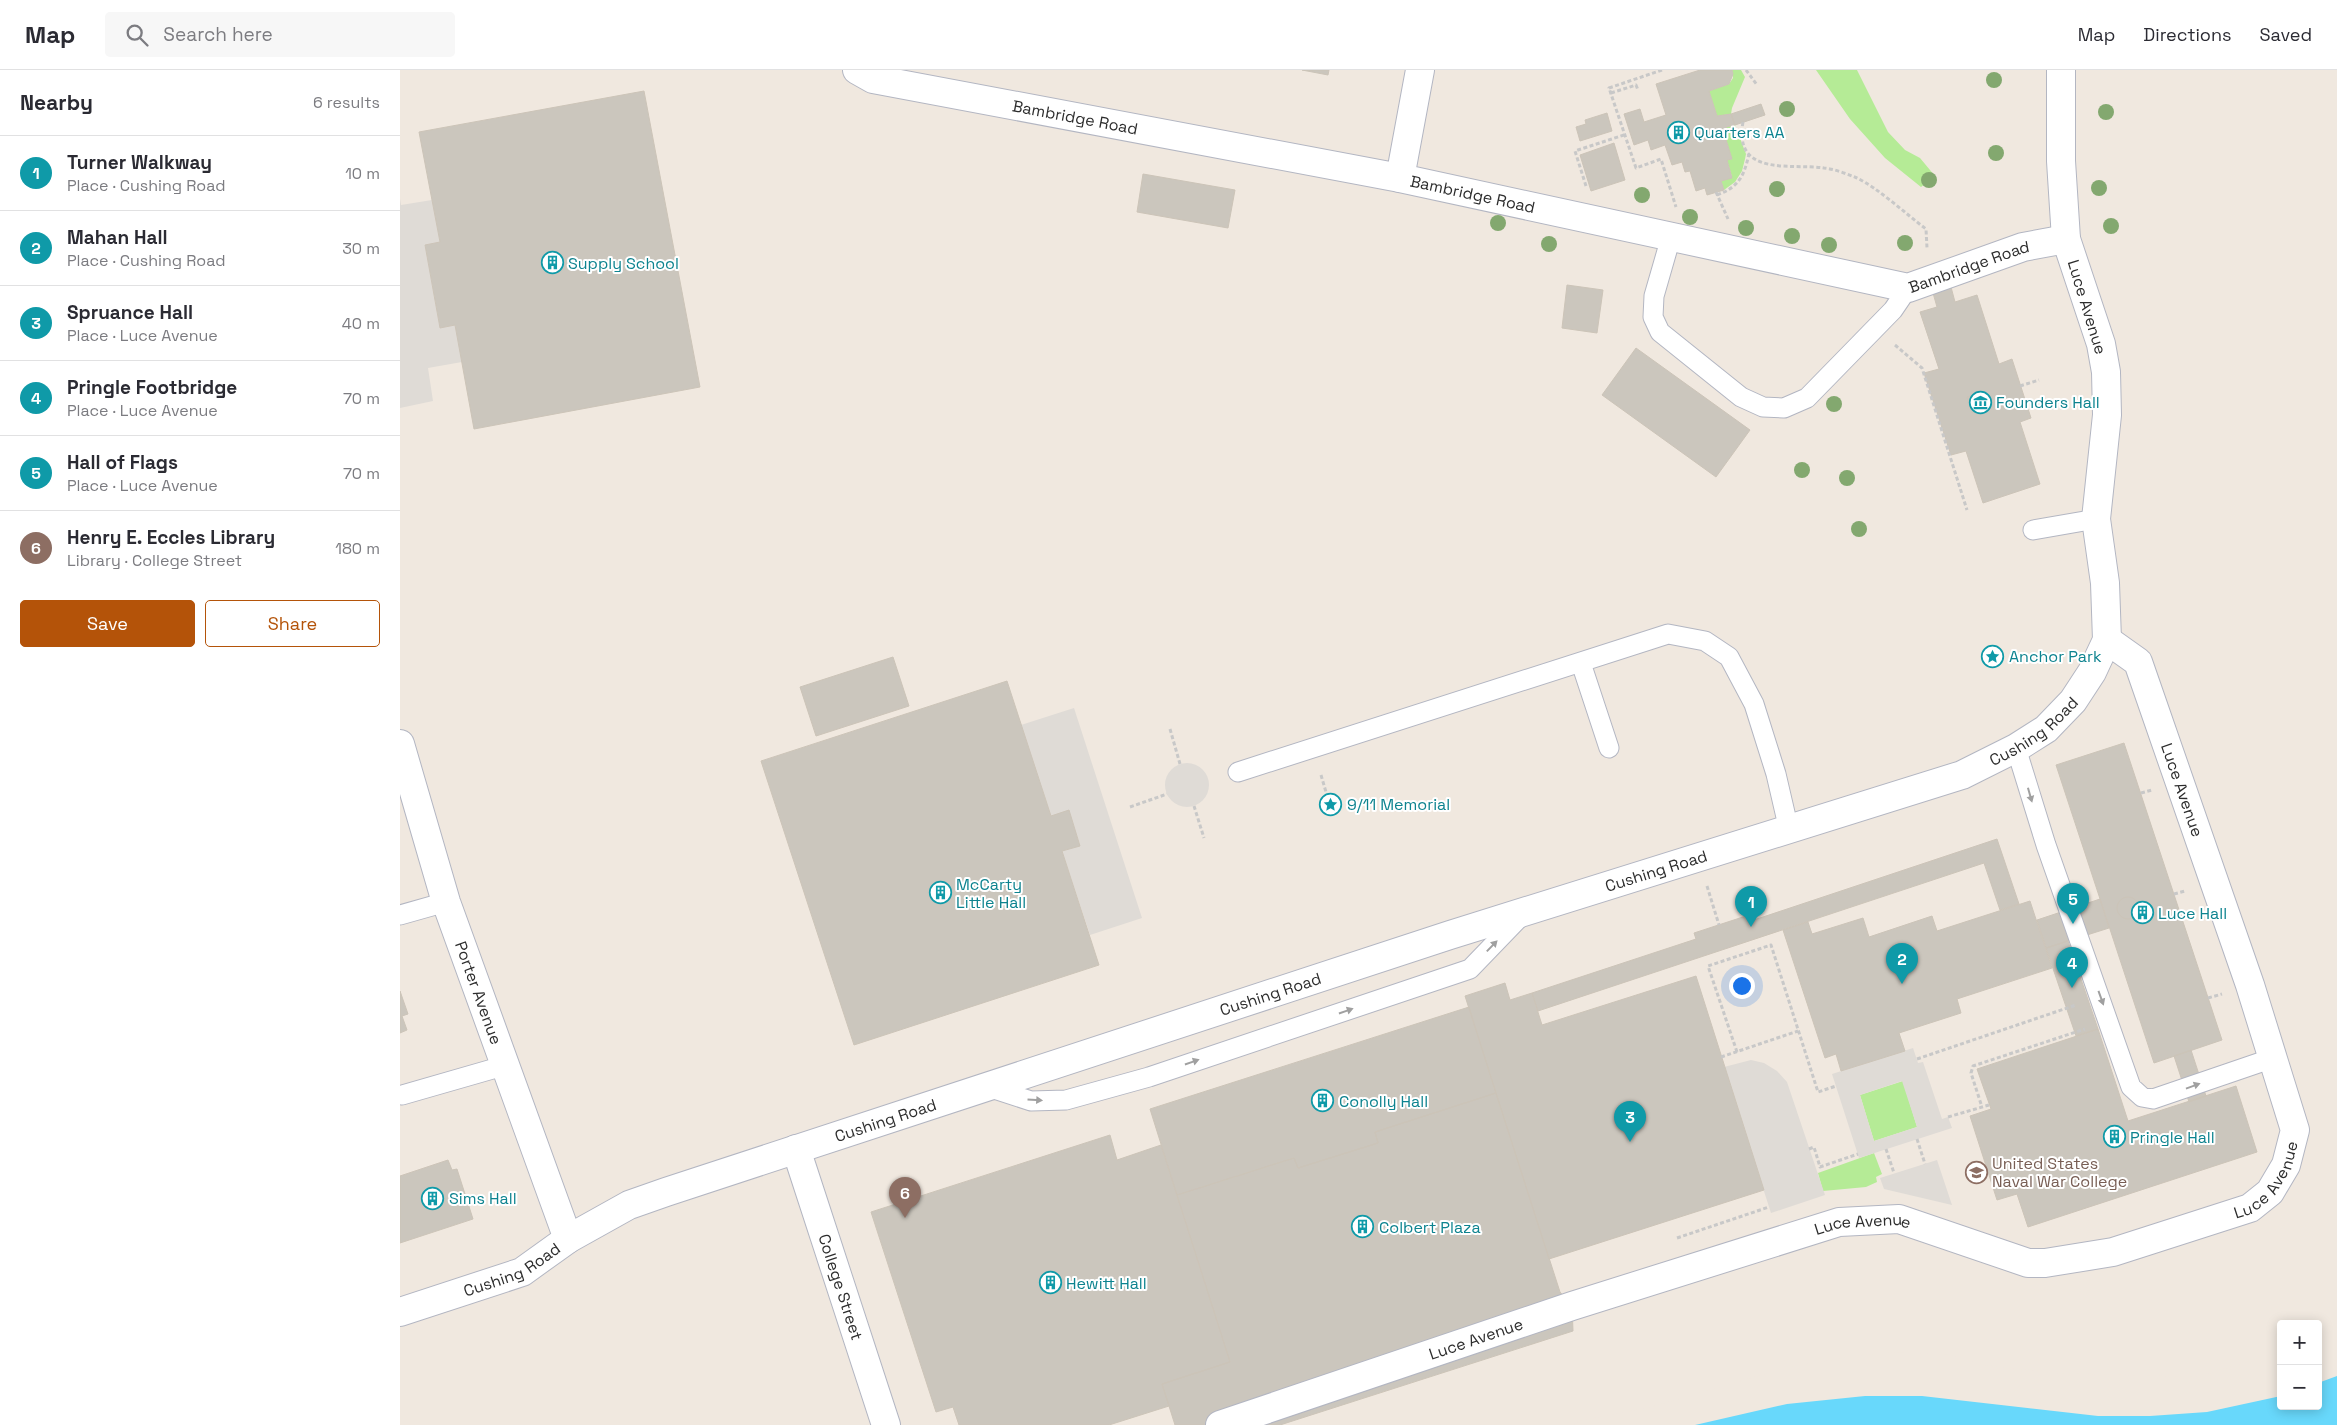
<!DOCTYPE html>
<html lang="en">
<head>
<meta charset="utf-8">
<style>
	:root { --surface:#fff; --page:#f7f7f7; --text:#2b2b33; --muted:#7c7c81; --line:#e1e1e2; --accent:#b45309 }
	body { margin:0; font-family:"Space Grotesk",sans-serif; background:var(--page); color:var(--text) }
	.controls { position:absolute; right:15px; bottom:15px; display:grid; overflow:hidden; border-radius:5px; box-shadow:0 2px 12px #0003 }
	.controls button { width:45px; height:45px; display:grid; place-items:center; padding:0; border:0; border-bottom:1px solid var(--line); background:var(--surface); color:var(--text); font:25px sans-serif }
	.you { position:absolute; left:1341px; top:915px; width:18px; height:18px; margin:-12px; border:4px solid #fff; border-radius:50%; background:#1a73e8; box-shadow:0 0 0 8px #1a73e833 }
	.badge { display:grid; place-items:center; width:32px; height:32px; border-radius:50%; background:var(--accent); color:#fff; font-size:16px; font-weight:700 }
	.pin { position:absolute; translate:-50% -41px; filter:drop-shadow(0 1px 2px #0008) }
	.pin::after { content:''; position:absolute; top:26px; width:18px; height:15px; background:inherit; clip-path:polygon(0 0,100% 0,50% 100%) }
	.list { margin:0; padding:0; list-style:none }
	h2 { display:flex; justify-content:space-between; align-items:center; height:65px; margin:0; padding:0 20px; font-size:21px }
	h2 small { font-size:16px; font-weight:400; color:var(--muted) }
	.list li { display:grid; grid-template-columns:32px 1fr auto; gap:15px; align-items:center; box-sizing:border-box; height:75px; padding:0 20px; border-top:1px solid var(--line) }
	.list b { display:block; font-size:19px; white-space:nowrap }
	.list p { margin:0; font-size:16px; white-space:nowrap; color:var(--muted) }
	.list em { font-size:16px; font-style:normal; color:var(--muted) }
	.actions { display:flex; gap:10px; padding:15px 20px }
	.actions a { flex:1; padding:11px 0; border:1px solid var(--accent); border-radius:5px; text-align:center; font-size:18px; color:var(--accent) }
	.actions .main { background:var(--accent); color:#fff }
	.icon { flex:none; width:28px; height:28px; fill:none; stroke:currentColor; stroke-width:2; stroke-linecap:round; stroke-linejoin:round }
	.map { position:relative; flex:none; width:1937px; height:1355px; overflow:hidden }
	header { display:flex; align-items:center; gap:30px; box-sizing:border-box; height:70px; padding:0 25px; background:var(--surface); border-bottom:1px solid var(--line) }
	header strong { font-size:24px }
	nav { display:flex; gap:28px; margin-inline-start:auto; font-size:18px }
	.search { width:350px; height:45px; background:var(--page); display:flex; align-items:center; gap:12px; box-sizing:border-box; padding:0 18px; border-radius:5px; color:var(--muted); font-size:19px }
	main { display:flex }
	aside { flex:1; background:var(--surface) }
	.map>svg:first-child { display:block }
	.green { fill:#b5eb96 }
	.plaza { fill:#dfdbd6; fill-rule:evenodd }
	.water { fill:#68d8fb }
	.pier { fill:#f0e8df }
	.building { fill:#cbc6bd; stroke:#ccc4b8 }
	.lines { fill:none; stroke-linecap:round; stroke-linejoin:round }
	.service-casing { stroke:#b3b6c2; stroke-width:21 }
	.minor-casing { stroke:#b3b6c2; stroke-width:30 }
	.path { stroke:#c8c8c8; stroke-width:3; stroke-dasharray:4 2.5; stroke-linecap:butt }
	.service { stroke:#fff; stroke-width:19 }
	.minor { stroke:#fff; stroke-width:28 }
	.tree { fill:#83a86f }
	.oneway { fill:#a0a0a0 }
	.labels { text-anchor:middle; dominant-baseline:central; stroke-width:4; stroke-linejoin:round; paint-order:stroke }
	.street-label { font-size:16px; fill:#2d2d2d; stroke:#fff }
	.culture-label { font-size:16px; fill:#0d838f; stroke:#fff; text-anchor:start }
	.education-label { font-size:16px; fill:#785e54; stroke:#fff; text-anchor:start }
</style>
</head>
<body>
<header>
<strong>Map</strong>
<div class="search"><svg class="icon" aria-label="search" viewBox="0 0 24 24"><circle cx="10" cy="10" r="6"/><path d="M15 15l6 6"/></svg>Search here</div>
<nav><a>Map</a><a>Directions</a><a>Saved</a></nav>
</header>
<main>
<aside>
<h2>Nearby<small>6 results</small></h2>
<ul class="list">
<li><span class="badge" style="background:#0f9aa8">1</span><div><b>Turner Walkway</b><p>Place · Cushing Road</p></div><em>10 m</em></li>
<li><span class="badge" style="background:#0f9aa8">2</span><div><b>Mahan Hall</b><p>Place · Cushing Road</p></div><em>30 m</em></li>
<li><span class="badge" style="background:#0f9aa8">3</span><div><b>Spruance Hall</b><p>Place · Luce Avenue</p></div><em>40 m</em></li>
<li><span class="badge" style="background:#0f9aa8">4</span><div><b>Pringle Footbridge</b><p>Place · Luce Avenue</p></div><em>70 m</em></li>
<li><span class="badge" style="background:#0f9aa8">5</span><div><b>Hall of Flags</b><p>Place · Luce Avenue</p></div><em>70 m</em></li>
<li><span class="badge" style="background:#8d6e63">6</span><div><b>Henry E. Eccles Library</b><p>Library · College Street</p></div><em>180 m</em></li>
</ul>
<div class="actions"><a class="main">Save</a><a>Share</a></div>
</aside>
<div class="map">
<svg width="1937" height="1355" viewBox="0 0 1937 1355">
	<rect width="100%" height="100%" fill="#f0e8df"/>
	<path class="green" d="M1332 0H1341L1345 7 1332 38 1331 44 1317 46 1309 21 1329 14 1333 8Z
		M1416 0H1457L1488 62 1505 80 1520 88 1535 106 1521 117 1485 88 1450 49Z
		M1335 55 1346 84 1345 89 1342 101 1335 112 1324 120 1321 111 1332 107 1327 90 1332 89 1324 63 1327 62 1326 57Z
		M1503 1011 1517 1057 1474 1071 1460 1025Z
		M1474 1083 1482 1104 1476 1107 1477 1112 1466 1117 1423 1121 1418 1103Z"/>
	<path class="plaza" d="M0 129 1 135 32 130 40 172 25 175 40 258 55 255 62 292 28 298 33 331 0 338Z
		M674 638 742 848 690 865 662 781 680 775 669 741 651 746 621 655Z
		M765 715a22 22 0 1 1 44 0a22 22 0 1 1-44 0Z
		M1513 978 1518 993 1523 992 1542 1049 1548 1047 1552 1058 1459 1088 1432 1004ZM1502 1011 1517 1057 1474 1071 1460 1025Z
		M1351 990 1364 993 1377 1001 1387 1012 1425 1125 1371 1143 1324 997Z
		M1537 1090 1552 1135 1484 1119 1480 1108Z"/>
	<path class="water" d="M1937 1259V1355H1175L1583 1298 1656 1306 1798 1309 1881 1283V1336H1918V1269Z"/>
	<path class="pier" d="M1937 1257V1306L1918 1313V1267Z
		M1881 1281V1326L1807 1342 1750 1346H1698L1522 1326H1465L1387 1334 1295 1355H1173L1179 1351 1251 1337 1389 1297 1462 1285 1499 1282 1549 1285 1583 1295 1656 1303 1798 1307Z"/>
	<path class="building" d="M902 0H929L928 5Z
		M1300 0H1332L1333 4 1329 14 1309 21 1317 46 1331 44 1335 55 1326 57 1328 62 1324 63 1332 89 1327 90 1332 108 1321 111 1324 120 1307 125 1305 118 1296 121 1290 101 1285 102 1282 92 1272 95 1265 75 1251 80 1248 70 1234 75 1224 44 1240 39 1244 52 1266 45 1256 14Z
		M244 21 300 317 74 359 55 255 40 258 25 175 40 172 19 62Z
		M1361 34 1365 45 1335 55 1331 44Z
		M1207 43 1212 61 1180 71 1176 57 1186 54 1185 50Z
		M1214 73 1225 110 1191 121 1180 85Z
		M743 104 835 120 828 158 737 142Z
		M1167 215 1203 220 1197 263 1162 258Z
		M1551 217 1555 232 1577 225 1599 294 1612 289 1631 348 1620 352 1640 414 1583 433 1566 381 1551 385 1524 303 1539 299 1520 242 1537 237 1533 223Z
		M1236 278 1350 360 1316 407 1202 325Z
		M1583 322 1588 337 1572 343 1567 327Z
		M493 587 509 636 416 666 400 617Z
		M607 611 651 746 669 740 680 776 662 781 699 895 454 975 361 691Z
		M1724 673 1822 970 1754 993 1656 695Z
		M1597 769 1619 834 1600 840 1584 793 1138 941 1132 923 1296 869 1294 863 1349 845 1351 851Z
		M1717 838a11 11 0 1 1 22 0a11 11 0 1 1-22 0Z
		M1700 829 1709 858 1646 878 1637 850Z
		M1630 831 1652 898 1557 929 1561 943 1499 963 1505 981 1441 1001 1436 984 1425 988 1383 860 1408 852 1412 864 1463 848 1469 867 1532 846 1537 861Z
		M1668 871 1698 959 1676 966 1646 878Z
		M1296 906 1364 1120 1149 1189 1065 926 1105 913 1110 930 1132 923 1142 955Z
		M0 921 8 944 2 946 7 960 0 963Z
		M1069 937 1096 1023 975 1062 978 1073 898 1098 894 1088 777 1125 750 1039Z
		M1698 959 1728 1051 1836 1016 1857 1082 1628 1157 1617 1124 1597 1130 1570 1046 1591 1039 1577 999Z
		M1791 980 1806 1026 1789 1032 1774 986Z
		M1096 1023 1160 1222 1172 1236 1173 1261 880 1355H775L762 1314 830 1292 777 1125 894 1088 898 1098 978 1073 975 1062Z
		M710 1065 717 1090 761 1075 830 1292 762 1314 769 1336 709 1355H559L553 1337 536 1342 471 1142Z
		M48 1090 52 1100 57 1099 73 1149 0 1173V1106Z"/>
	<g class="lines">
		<defs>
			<path id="service" d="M1271 167 1254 226 1253 247 1260 262 1341 327 1363 337 1384 338 1407 328 1493 240 1508 218
				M1633 460 1696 449
				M1181 593 1209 678
				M1616 678 1646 775 1731 1017 1742 1027 1753 1029 1873 988
				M838 702 1268 564 1305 571 1329 587 1354 634 1376 704 1389 760
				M0 845 46 832
				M588 1017 631 1031 666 1030 749 1007 1070 899 1123 844
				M2 1025 103 996"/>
			<g id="minor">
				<path id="s1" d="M457 0 473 9 1000 108 1508 218 1623 177 1666 169"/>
				<path d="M1000 108 1020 0"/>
				<path id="s2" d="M0 674 46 832 168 1169"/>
				<path id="s3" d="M396 1079 486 1355"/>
				<path id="s4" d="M0 1242 122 1202 168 1169 229 1135 266 1122 1050 865 1562 705 1616 678 1646 659 1673 631 1692 602 1707 570 1705 513 1696 449 1707 345 1706 302 1701 274 1666 169 1661 91V0"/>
				<path id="s5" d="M820 1355 1172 1236 1439 1152 1499 1149 1628 1193H1645L1713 1182 1850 1138 1870 1122 1886 1095 1895 1060 1850 915 1738 592 1707 570"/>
			</g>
		</defs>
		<use href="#service" class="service-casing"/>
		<use href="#minor" class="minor-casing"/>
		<path class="path" d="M1262 0 1209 18 1236 98 1261 89 1276 137
			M1346 0 1357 15
			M1211 23 1236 15 1238 20
			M1343 52C1333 108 1393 93 1424 98 1435 99 1447 104 1457 108 1478 118 1506 144 1526 159L1527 178
			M1186 116 1175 81 1224 65
			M1316 122 1328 149
			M1317 125C1339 117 1344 106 1349 84
			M1495 275 1522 298 1567 440
			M1620 316 1639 310
			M770 659 780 694
			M921 705 926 722
			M1741 723 1752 720
			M794 736 804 768
			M730 737 767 724
			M1307 816 1319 855
			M1774 824 1785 821
			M1808 928 1822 924
			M1337 982 1308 896 1371 875 1418 1022 1436 1016
			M1321 987 1398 961
			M1517 989 1676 935
			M1581 1034 1571 1003 1573 996 1685 959
			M1548 1047 1589 1035
			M1517 1069 1525 1094
			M1409 1079 1414 1077 1420 1097 1458 1084
			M1486 1079 1494 1103
			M1277 1168 1369 1137"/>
		<use href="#service" class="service"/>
		<use href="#minor" class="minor"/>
	</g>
	<g class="tree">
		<circle cx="1594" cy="10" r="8"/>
		<circle cx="1387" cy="39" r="8"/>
		<circle cx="1706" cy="42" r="8"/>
		<circle cx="1596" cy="83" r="8"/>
		<circle cx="1529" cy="110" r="8"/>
		<circle cx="1699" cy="118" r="8"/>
		<circle cx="1377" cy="119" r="8"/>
		<circle cx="1242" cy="125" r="8"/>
		<circle cx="1290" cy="147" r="8"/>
		<circle cx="1098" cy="153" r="8"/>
		<circle cx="1711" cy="156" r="8"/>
		<circle cx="1346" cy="158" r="8"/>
		<circle cx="1392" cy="166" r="8"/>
		<circle cx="1505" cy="173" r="8"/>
		<circle cx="1149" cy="174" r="8"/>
		<circle cx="1429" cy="175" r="8"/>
		<circle cx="1434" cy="334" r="8"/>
		<circle cx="1402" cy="400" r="8"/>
		<circle cx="1447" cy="408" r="8"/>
		<circle cx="1459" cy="459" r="8"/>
	</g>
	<defs><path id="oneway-solid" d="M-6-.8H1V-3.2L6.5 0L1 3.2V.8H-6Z" transform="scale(1.25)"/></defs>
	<g class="oneway">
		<use href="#oneway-solid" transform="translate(1630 725) rotate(74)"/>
		<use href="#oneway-solid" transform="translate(1092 876) rotate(-46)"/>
		<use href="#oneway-solid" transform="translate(1701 928) rotate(70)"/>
		<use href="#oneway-solid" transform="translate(946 941) rotate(-19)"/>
		<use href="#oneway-solid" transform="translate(792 992) rotate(-19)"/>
		<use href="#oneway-solid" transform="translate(1793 1016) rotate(-20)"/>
		<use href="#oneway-solid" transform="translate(635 1030) rotate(4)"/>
	</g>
	<defs>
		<symbol id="building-ring" viewBox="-11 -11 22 22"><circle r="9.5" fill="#fff" stroke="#0f9aa8" stroke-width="1.5"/><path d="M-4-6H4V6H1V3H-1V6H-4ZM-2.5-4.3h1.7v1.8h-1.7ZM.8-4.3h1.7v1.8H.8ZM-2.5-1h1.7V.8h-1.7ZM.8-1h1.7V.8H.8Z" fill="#0f9aa8"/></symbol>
		<symbol id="museum-ring" viewBox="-11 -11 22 22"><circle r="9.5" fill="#fff" stroke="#0f9aa8" stroke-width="1.5"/><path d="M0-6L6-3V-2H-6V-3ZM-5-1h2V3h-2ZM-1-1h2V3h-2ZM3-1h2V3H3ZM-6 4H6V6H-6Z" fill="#0f9aa8"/></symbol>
		<symbol id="sight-ring" viewBox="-11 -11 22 22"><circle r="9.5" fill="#fff" stroke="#0f9aa8" stroke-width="1.5"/><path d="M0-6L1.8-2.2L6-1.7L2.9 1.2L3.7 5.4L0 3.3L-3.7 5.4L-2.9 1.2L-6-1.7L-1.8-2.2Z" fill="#0f9aa8"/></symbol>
		<symbol id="university-ring" viewBox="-11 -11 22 22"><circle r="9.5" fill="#fff" stroke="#8d6e63" stroke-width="1.5"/><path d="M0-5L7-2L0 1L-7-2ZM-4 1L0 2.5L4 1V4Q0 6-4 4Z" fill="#8d6e63"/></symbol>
	</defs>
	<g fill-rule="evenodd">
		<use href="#building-ring" x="1266" y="50" width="25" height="25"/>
		<use href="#building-ring" x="140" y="180" width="25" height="25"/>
		<use href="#museum-ring" x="1568" y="320" width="25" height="25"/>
		<use href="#sight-ring" x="1580" y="574" width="25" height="25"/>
		<use href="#sight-ring" x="918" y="722" width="25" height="25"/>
		<use href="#building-ring" x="528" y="810" width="25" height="25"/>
		<use href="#building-ring" x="1730" y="830" width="25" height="25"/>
		<use href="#building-ring" x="910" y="1018" width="25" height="25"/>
		<use href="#building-ring" x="1702" y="1054" width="25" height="25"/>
		<use href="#university-ring" x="1564" y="1090" width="25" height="25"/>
		<use href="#building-ring" x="20" y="1116" width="25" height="25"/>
		<use href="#building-ring" x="950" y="1144" width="25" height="25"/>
		<use href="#building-ring" x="638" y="1200" width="25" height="25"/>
	</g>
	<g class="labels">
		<g class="street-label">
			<text stroke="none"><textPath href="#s1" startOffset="224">Bambridge Road</textPath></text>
			<text stroke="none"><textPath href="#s1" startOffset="629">Bambridge Road</textPath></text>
			<text stroke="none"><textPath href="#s1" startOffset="1139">Bambridge Road</textPath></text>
			<text transform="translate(1687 237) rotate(73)">Luce Avenue</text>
			<text stroke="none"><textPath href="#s4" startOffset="1740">Cushing Road</textPath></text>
			<text transform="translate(1782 720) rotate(71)">Luce Avenue</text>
			<text stroke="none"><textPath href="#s4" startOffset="1335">Cushing Road</textPath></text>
			<text stroke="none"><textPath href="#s2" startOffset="261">Porter Avenue</textPath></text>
			<text stroke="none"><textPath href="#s4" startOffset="930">Cushing Road</textPath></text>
			<text stroke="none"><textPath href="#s4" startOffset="525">Cushing Road</textPath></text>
			<text stroke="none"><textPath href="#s5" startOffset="1110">Luce Avenue</textPath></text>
			<text stroke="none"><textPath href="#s5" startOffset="675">Luce Avenue</textPath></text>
			<text stroke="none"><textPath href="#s4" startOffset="120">Cushing Road</textPath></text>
			<text stroke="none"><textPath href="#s3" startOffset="145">College Street</textPath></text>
			<text stroke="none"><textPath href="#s5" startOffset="270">Luce Avenue</textPath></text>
		</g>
		<g class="culture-label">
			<text x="1294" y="62">Quarters AA</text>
			<text x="168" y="193">Supply School</text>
			<text x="1596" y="332">Founders Hall</text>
			<text x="1609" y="586">Anchor Park</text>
			<text x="947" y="734">9/11 Memorial</text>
			<text x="556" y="814">McCarty<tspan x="556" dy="18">Little Hall</tspan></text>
			<text x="1758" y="843">Luce Hall</text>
			<text x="939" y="1031">Conolly Hall</text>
			<text x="1730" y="1067">Pringle Hall</text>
			<text x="49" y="1128">Sims Hall</text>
			<text x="979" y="1157">Colbert Plaza</text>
			<text x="666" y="1213">Hewitt Hall</text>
		</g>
		<g class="education-label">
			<text x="1592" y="1093">United States<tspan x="1592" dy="18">Naval War College</tspan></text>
		</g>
	</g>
</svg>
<div class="controls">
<button>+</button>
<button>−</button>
</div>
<div class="you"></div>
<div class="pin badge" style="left:1351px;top:857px;background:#0f9aa8">1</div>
<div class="pin badge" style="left:1502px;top:914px;background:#0f9aa8">2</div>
<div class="pin badge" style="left:1230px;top:1072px;background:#0f9aa8">3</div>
<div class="pin badge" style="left:1672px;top:918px;background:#0f9aa8">4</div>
<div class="pin badge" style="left:1673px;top:854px;background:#0f9aa8">5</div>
<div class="pin badge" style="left:505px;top:1148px;background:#8d6e63">6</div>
</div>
</main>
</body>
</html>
